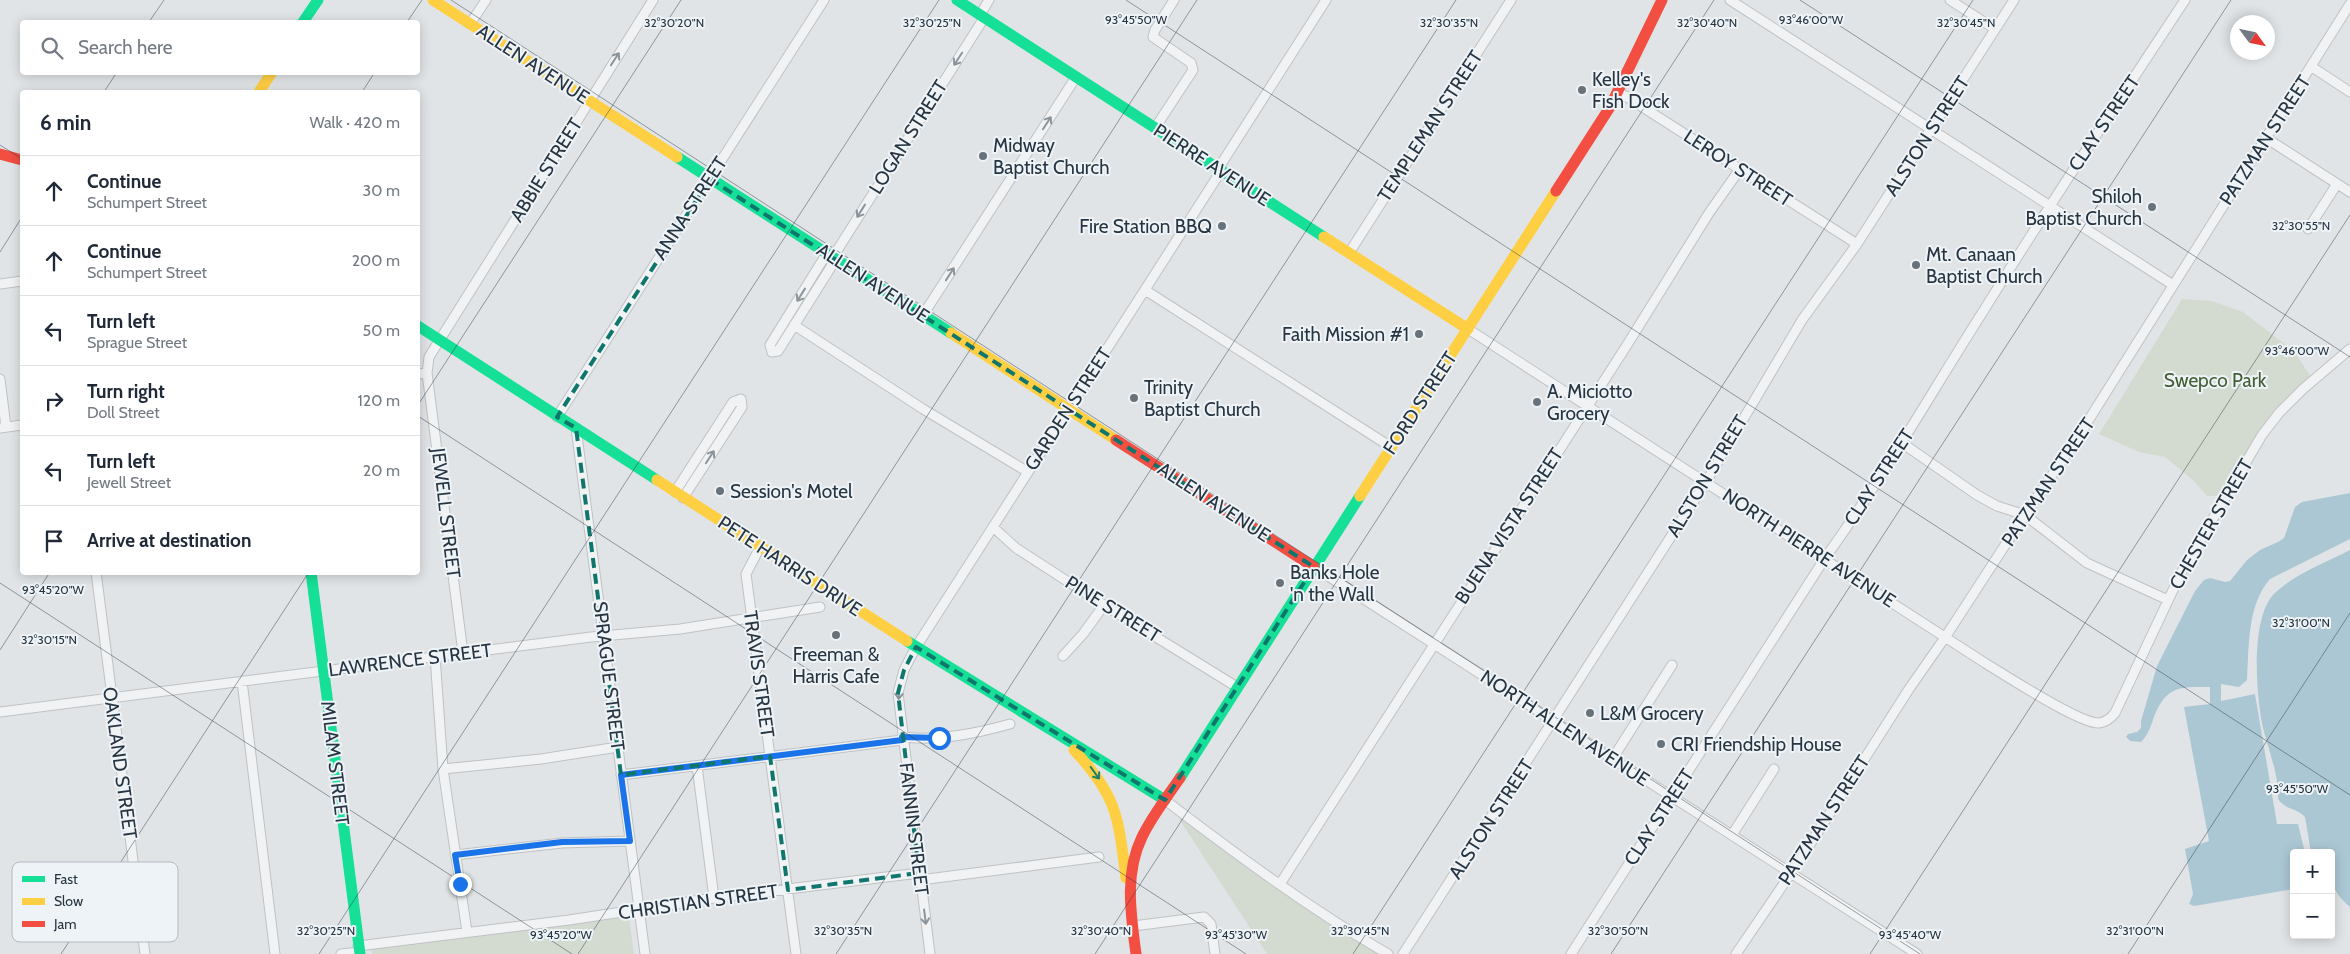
<!DOCTYPE html>
<html lang="en">
<head>
<meta charset="utf-8">
<style>
	:root { --surface:#fff; --page:#f6f6f7; --text:#1f2937; --muted:#747a83; --line:#e0e1e3 }
	body { margin:0; font-family:Cabin,sans-serif; background:var(--page); color:var(--text) }
	.controls { position:absolute; right:15px; bottom:15px; display:grid; overflow:hidden; border-radius:5px; box-shadow:0 2px 12px #0003 }
	.controls button { width:45px; height:45px; display:grid; place-items:center; padding:0; border:0; border-bottom:1px solid var(--line); background:var(--surface); color:var(--text); font:25px sans-serif }
	.compass { position:absolute; left:2230px; top:15px; width:45px; height:45px; border-radius:50%; background:var(--surface); box-shadow:0 2px 12px #0003; rotate:123deg }
	.stop { position:absolute; width:15px; height:15px; margin:-11px; border:4px solid #1a73e8; border-radius:50%; background:#fff }
	.stop.end { background:#1a73e8; border-color:#fff; box-shadow:0 1px 5px #0008 }
	.list { margin:0; padding:0; list-style:none }
	h2 { display:flex; justify-content:space-between; align-items:center; height:65px; margin:0; padding:0 20px; font-size:21px }
	h2 small { font-size:16px; font-weight:400; color:var(--muted) }
	.list li { display:grid; grid-template-columns:32px 1fr auto; gap:15px; align-items:center; box-sizing:border-box; height:70px; padding:0 20px; border-top:1px solid var(--line) }
	.list b { display:block; font-size:19px; white-space:nowrap }
	.list p { margin:0; font-size:16px; white-space:nowrap; color:var(--muted) }
	.list em { font-size:16px; font-style:normal; color:var(--muted) }
	.icon { flex:none; width:28px; height:28px; fill:none; stroke:currentColor; stroke-width:2; stroke-linecap:round; stroke-linejoin:round }
	.map { position:relative; flex:none; width:2350px; height:954px; overflow:hidden }
	.search { position:absolute; background:var(--surface); box-shadow:0 2px 12px #0003; left:20px; top:20px; width:400px; height:55px; display:flex; align-items:center; gap:12px; box-sizing:border-box; padding:0 18px; border-radius:5px; color:var(--muted); font-size:19px }
	.panel { position:absolute; background:var(--surface); box-shadow:0 2px 12px #0003; left:20px; top:90px; width:400px; height:485px; border-radius:5px }
	.map>svg:first-child { display:block }
	.green { fill:#d3dbd1 }
	.water { fill:#acc7d4 }
	.lines { fill:none; stroke-linecap:round; stroke-linejoin:round }
	.street-casing { stroke:#bfc2c4; stroke-width:11 }
	.street { stroke:#f0f2f3; stroke-width:9 }
	.fast { stroke:#16e098; stroke-width:11 }
	.slow { stroke:#ffcf43; stroke-width:11 }
	.jam { stroke:#f24e42; stroke-width:11 }
	.oneway { stroke:#8b949a }
	.oneway2 { stroke:#1f8268 }
	.route { stroke:#1a73e8; stroke-width:6 }
	.marked { fill:none; stroke:#0f766e; stroke-width:4; stroke-dasharray:10 6; stroke-linejoin:round }
	.ticks { fill:none; stroke:#263541; stroke-width:1; stroke-opacity:0.45 }
	.poi-dot { fill:#67727b; stroke:#eef3f7; stroke-width:2 }
	.labels { text-anchor:middle; dominant-baseline:central; stroke-width:4; stroke-linejoin:round; paint-order:stroke }
	.street-label { font-size:19px; fill:#263541; stroke:#eef3f7 }
	.poi-label { font-size:19px; fill:#263541; stroke:#eef3f7; text-anchor:start }
	.park-label { font-size:19px; fill:#425e32; stroke:#eef3f7 }
	.key { fill:#eef3f7; stroke:#b2bac0; stroke-width:1 }
	.key-label { font-size:14px; fill:#263541 }
	.ticks-label { font-size:12px; text-anchor:middle; fill:#263541; stroke:#eef3f7; stroke-width:4; stroke-linejoin:round; paint-order:stroke }
</style>
</head>
<body>
<div class="map">
<svg width="2350" height="954" viewBox="0 0 2350 954">
	<rect width="100%" height="100%" fill="#e1e4e6"/>
	<path class="green" d="M2182 299 2212 301 2243 312 2294 351 2313 380 2279 413 2226 496H2207L2194 481 2165 457 2139 452 2099 434Z
		M1187 817 1389 954H1267L1179 819Z
		M629 917 634 954H372L371 949Z"/>
	<path class="water" d="M2350 493V539L2270 579C2247 605 2249 647 2247 680L2239 687 2221 684V701L2255 694 2277 824H2298L2305 853H2294V889L2194 906 2189 904 2193 894 2185 849 2209 841 2184 707 2210 704V687C2181 687 2168 685 2155 714 2151 725 2149 734 2141 742L2130 741 2126 737 2128 734 2137 732 2141 728V721L2157 666 2195 591 2204 580 2210 578 2225 582 2230 581 2247 560 2260 550 2278 542 2284 538 2295 507 2302 502Z
		M2350 550V907C2329 889 2331 878 2331 853H2311L2305 817C2295 807 2287 811 2278 799 2280 779 2268 748 2263 728 2256 697 2250 618 2274 594 2294 574 2325 563 2350 550Z"/>
	<g class="lines">
		<defs>
			<path id="street" d="M1730 0 2173 285
				M1950 0 1995 29
				M980 15 989 0
				M470 24 486 0
				M2312 67 2350 92
				M1619 92 1857 244
				M1155 128 1193 70 1191 63 1153 37 1155 30 1174 0
				M2266 138 2350 192
				M1218 169 1326 0
				M2308 229 2337 184
				M827 253 770 345 772 352 778 351 836 259
				M1349 253 1511 0
				M833 257 984 18
				M0 284 22 281
				M1145 290 1391 447
				M923 315 1076 77
				M794 325 923 409 1028 472
				M1468 329 1985 663C2005 675 2080 724 2099 723 2106 722 2111 718 2115 713L2181 573 2262 435 2279 413 2303 389 2350 349
				M427 373 463 653
				M418 374 427 373 429 357 653 0
				M0 379 6 427
				M557 417 824 0
				M0 428 22 425
				M576 428 645 954
				M1902 443 1977 495 1997 506 2025 515 2087 563 2168 600
				M675 492 733 402 741 399 742 407 683 498
				M993 527 1016 548 1104 605 1237 687
				M760 547 746 574 796 954
				M1314 567 1917 954
				M96 572 145 954
				M435 656 443 769 467 932
				M1063 656 1083 634 1104 605
				M242 681 275 954
				M0 712 591 637 680 629 820 607
				M902 737C939 741 974 734 1010 724
				M1613 758 1672 665
				M697 766 714 898
				M443 769 541 759 618 747
				M621 775 902 740
				M1165 800C1237 855 1310 909 1388 954
				M1732 835 1774 769
				M455 855 562 843 630 841
				M920 880 1099 857
				M1280 884 1627 345 1709 213 1740 169
				M1133 926 1204 917 1211 924 1215 954
				M358 946 569 920 714 898 919 873
				M341 954 359 952
				M930 954 898 693 904 670 916 647 1221 171
				M1403 954 1706 482 1802 320 1857 244 2014 0
				M1571 954 1825 558C1883 478 1931 393 1984 310 2049 205 2117 103 2185 0
				M1736 954 1800 860 1909 689 1946 636 2022 519 2078 437 2350 4"/>
		</defs>
		<use href="#street" class="street-casing"/>
		<use href="#street" class="street"/>
		<path class="fast" d="M957 0 1324 237
			M303 22 318 0
			M677 157 951 333
			M418 326 657 480
			M311 572 360 954
			M907 641 1165 800
			M1180 778 1360 496"/>
		<path class="slow" d="M433 0 677 157
			M259 92 272 72
			M1324 237 1468 329
			M951 333 1116 440
			M657 480 907 641
			M1360 496 1556 191
			M1074 750C1118 797 1118 817 1126 878"/>
		<path class="jam" d="M0 154 22 160
			M1556 191 1610 107 1662 0
			M1116 440 1314 567
			M1136 954C1131 915 1124 874 1142 837 1152 816 1167 797 1180 778"/>
	</g>
	<defs><path id="oneway-shaft" d="M-6 0H5M1.5-3L5.5 0L1.5 3" fill="none" stroke-width="1.6" stroke-linecap="round" stroke-linejoin="round" transform="scale(1.25)"/></defs>
	<g class="oneway">
		<use href="#oneway-shaft" transform="translate(615 59) rotate(-57)"/>
		<use href="#oneway-shaft" transform="translate(958 59) rotate(123)"/>
		<use href="#oneway-shaft" transform="translate(1047 123) rotate(-57)"/>
		<use href="#oneway-shaft" transform="translate(861 211) rotate(122)"/>
		<use href="#oneway-shaft" transform="translate(950 274) rotate(-57)"/>
		<use href="#oneway-shaft" transform="translate(801 295) rotate(122)"/>
		<use href="#oneway-shaft" transform="translate(710 457) rotate(-57)"/>
		<use href="#oneway-shaft" transform="translate(899 692) rotate(92)"/>
		<use href="#oneway-shaft" transform="translate(925 917) rotate(83)"/>
	</g>
	<use class="oneway2" href="#oneway-shaft" transform="translate(1095 773) rotate(54)"/>
	<g class="lines">
		<path class="route" d="M460 884 455 855 562 842 630 841 621 775 902 740V737L939 738"/>
	</g>
	<path class="marked" d="M710 179 1314 567 1165 800 916 647 904 670 898 693 919 873 788 890 770 756 621 775 576 428 557 417Z"/>
	<path class="ticks" d="M451 0 1920 954M1126 0 2350 795M1800 0 2350 357M149 22 164 0M407 22 422 0M104 92 117 72M362 92 375 72M0 145 22 159M0 252 22 217M418 405 681 0M418 416 1246 954M0 583 572 954M0 650 50 572M61 954 309 572M319 954 939 0M578 954 1197 0M836 954 1456 0M1095 954 1714 0M1353 954 1973 0M1611 954 2231 0M1870 954 2350 215M2128 954 2350 613"/>
	<g class="poi-dot">
		<circle cx="1582" cy="90" r="5"/>
		<circle cx="983" cy="156" r="5"/>
		<circle cx="2152" cy="207" r="5"/>
		<circle cx="1222" cy="226" r="5"/>
		<circle cx="1916" cy="265" r="5"/>
		<circle cx="1419" cy="334" r="5"/>
		<circle cx="1134" cy="398" r="5"/>
		<circle cx="1537" cy="402" r="5"/>
		<circle cx="720" cy="491" r="5"/>
		<circle cx="1280" cy="583" r="5"/>
		<circle cx="836" cy="635" r="5"/>
		<circle cx="1590" cy="713" r="5"/>
		<circle cx="1661" cy="744" r="5"/>
	</g>
	<g class="labels">
		<g class="street-label">
			<text transform="translate(533 64) rotate(33)">ALLEN AVENUE</text>
			<text transform="translate(2104 123) rotate(-56)">CLAY STREET</text>
			<text transform="translate(1430 126) rotate(-57)">TEMPLEMAN STREET</text>
			<text transform="translate(1927 136) rotate(-57)">ALSTON STREET</text>
			<text transform="translate(908 137) rotate(-58)">LOGAN STREET</text>
			<text transform="translate(2265 140) rotate(-57)">PATZMAN STREET</text>
			<text transform="translate(1212 165) rotate(33)">PIERRE AVENUE</text>
			<text transform="translate(1738 168) rotate(33)">LEROY STREET</text>
			<text transform="translate(546 170) rotate(-58)">ABBIE STREET</text>
			<text transform="translate(690 208) rotate(-57)">ANNA STREET</text>
			<text transform="translate(873 283) rotate(33)">ALLEN AVENUE</text>
			<text transform="translate(1420 403) rotate(-57)">FORD STREET</text>
			<text transform="translate(1068 409) rotate(-57)">GARDEN STREET</text>
			<text transform="translate(1707 476) rotate(-59)">ALSTON STREET</text>
			<text transform="translate(1879 477) rotate(-57)">CLAY STREET</text>
			<text transform="translate(2048 482) rotate(-56)">PATZMAN STREET</text>
			<text transform="translate(1214 502) rotate(33)">ALLEN AVENUE</text>
			<text transform="translate(446 513) rotate(83)">JEWELL STREET</text>
			<text transform="translate(2211 524) rotate(-60)">CHESTER STREET</text>
			<text transform="translate(1509 526) rotate(-57)">BUENA VISTA STREET</text>
			<text transform="translate(1809 548) rotate(33)">NORTH PIERRE AVENUE</text>
			<text transform="translate(790 566) rotate(33)">PETE HARRIS DRIVE</text>
			<text transform="translate(1113 609) rotate(32)">PINE STREET</text>
			<text transform="translate(410 660) rotate(-7)">LAWRENCE STREET</text>
			<text transform="translate(759 674) rotate(82)">TRAVIS STREET</text>
			<text transform="translate(609 676) rotate(83)">SPRAGUE STREET</text>
			<text transform="translate(1565 728) rotate(33)">NORTH ALLEN AVENUE</text>
			<text transform="translate(120 763) rotate(82)">OAKLAND STREET</text>
			<text transform="translate(335 763) rotate(83)">MILAM STREET</text>
			<text transform="translate(1659 817) rotate(-57)">CLAY STREET</text>
			<text transform="translate(1491 819) rotate(-57)">ALSTON STREET</text>
			<text transform="translate(1824 820) rotate(-57)">PATZMAN STREET</text>
			<text transform="translate(914 829) rotate(83)">FANNIN STREET</text>
			<text transform="translate(698 902) rotate(-8)">CHRISTIAN STREET</text>
		</g>
		<g class="poi-label">
			<text x="1592" y="79">Kelley's<tspan x="1592" dy="22">Fish Dock</tspan></text>
			<text x="993" y="145">Midway<tspan x="993" dy="22">Baptist Church</tspan></text>
			<text x="2142" y="196" text-anchor="end">Shiloh<tspan x="2142" dy="22">Baptist Church</tspan></text>
			<text x="1212" y="226" text-anchor="end">Fire Station BBQ</text>
			<text x="1926" y="254">Mt. Canaan<tspan x="1926" dy="22">Baptist Church</tspan></text>
			<text x="1409" y="334" text-anchor="end">Faith Mission #1</text>
			<text x="1144" y="387">Trinity<tspan x="1144" dy="22">Baptist Church</tspan></text>
			<text x="1547" y="391">A. Miciotto<tspan x="1547" dy="22">Grocery</tspan></text>
			<text x="730" y="491">Session's Motel</text>
			<text x="1290" y="572">Banks Hole<tspan x="1290" dy="22">'n the Wall</tspan></text>
			<text x="836" y="654" text-anchor="middle">Freeman &amp;<tspan x="836" dy="22">Harris Cafe</tspan></text>
			<text x="1600" y="713">L&amp;M Grocery</text>
			<text x="1671" y="744">CRI Friendship House</text>
		</g>
		<g class="park-label">
			<text x="2215" y="380">Swepco Park</text>
		</g>
	</g>
	<rect x="12" y="862" width="166" height="80" rx="8" class="key"/>
	<rect x="22" y="876" width="23" height="6" fill="#16e098"/>
	<rect x="22" y="898" width="23" height="7" fill="#ffcf43"/>
	<rect x="22" y="921" width="23" height="6" fill="#f24e42"/>
	<g class="key-label">
		<text x="54" y="884">Fast</text>
		<text x="54" y="906">Slow</text>
		<text x="54" y="929">Jam</text>
	</g>
	<g class="ticks-label">
		<text x="1136" y="24">93°45'50"W</text>
		<text x="1811" y="24">93°46'00"W</text>
		<text x="674" y="27">32°30'20"N</text>
		<text x="932" y="27">32°30'25"N</text>
		<text x="1449" y="27">32°30'35"N</text>
		<text x="1707" y="27">32°30'40"N</text>
		<text x="1966" y="27">32°30'45"N</text>
		<text x="2301" y="230">32°30'55"N</text>
		<text x="2297" y="355">93°46'00"W</text>
		<text x="53" y="594">93°45'20"W</text>
		<text x="2301" y="627">32°31'00"N</text>
		<text x="49" y="644">32°30'15"N</text>
		<text x="2297" y="793">93°45'50"W</text>
		<text x="326" y="935">32°30'25"N</text>
		<text x="843" y="935">32°30'35"N</text>
		<text x="1101" y="935">32°30'40"N</text>
		<text x="1360" y="935">32°30'45"N</text>
		<text x="1618" y="935">32°30'50"N</text>
		<text x="2135" y="935">32°31'00"N</text>
		<text x="561" y="939">93°45'20"W</text>
		<text x="1236" y="939">93°45'30"W</text>
		<text x="1910" y="939">93°45'40"W</text>
	</g>
</svg>
<div class="controls">
<button>+</button>
<button>−</button>
</div>
<svg class="compass" viewBox="-18 -18 36 36"><path d="M0-13l5 13h-10z" fill="#e53935"/><path d="M0 13l5-13h-10z" fill="#747a83"/></svg>
<div class="stop" style="left:939px;top:738px"></div>
<div class="stop end" style="left:460px;top:884px"></div>
<div class="search"><svg class="icon" aria-label="search" viewBox="0 0 24 24"><circle cx="10" cy="10" r="6"/><path d="M15 15l6 6"/></svg>Search here</div>
<section class="panel">
<h2>6 min<small>Walk · 420 m</small></h2>
<ul class="list">
<li><svg class="icon" aria-label="ahead" viewBox="0 0 24 24"><path d="M12 20V5M6 11l6-6 6 6"/></svg><div><b>Continue</b><p>Schumpert Street</p></div><em>30 m</em></li>
<li><svg class="icon" aria-label="ahead" viewBox="0 0 24 24"><path d="M12 20V5M6 11l6-6 6 6"/></svg><div><b>Continue</b><p>Schumpert Street</p></div><em>200 m</em></li>
<li><svg class="icon" aria-label="left" viewBox="0 0 24 24"><path d="M17 20v-9H6M10 6l-5 5 5 5"/></svg><div><b>Turn left</b><p>Sprague Street</p></div><em>50 m</em></li>
<li><svg class="icon" aria-label="right" viewBox="0 0 24 24"><path d="M7 20v-9h11M14 6l5 5-5 5"/></svg><div><b>Turn right</b><p>Doll Street</p></div><em>120 m</em></li>
<li><svg class="icon" aria-label="left" viewBox="0 0 24 24"><path d="M17 20v-9H6M10 6l-5 5 5 5"/></svg><div><b>Turn left</b><p>Jewell Street</p></div><em>20 m</em></li>
<li><svg class="icon" aria-label="arrive" viewBox="0 0 24 24"><path d="M6 21V4h12l-3 4 3 4H6"/></svg><div><b>Arrive at destination</b></div></li>
</ul>
</section>
</div>
</body>
</html>
